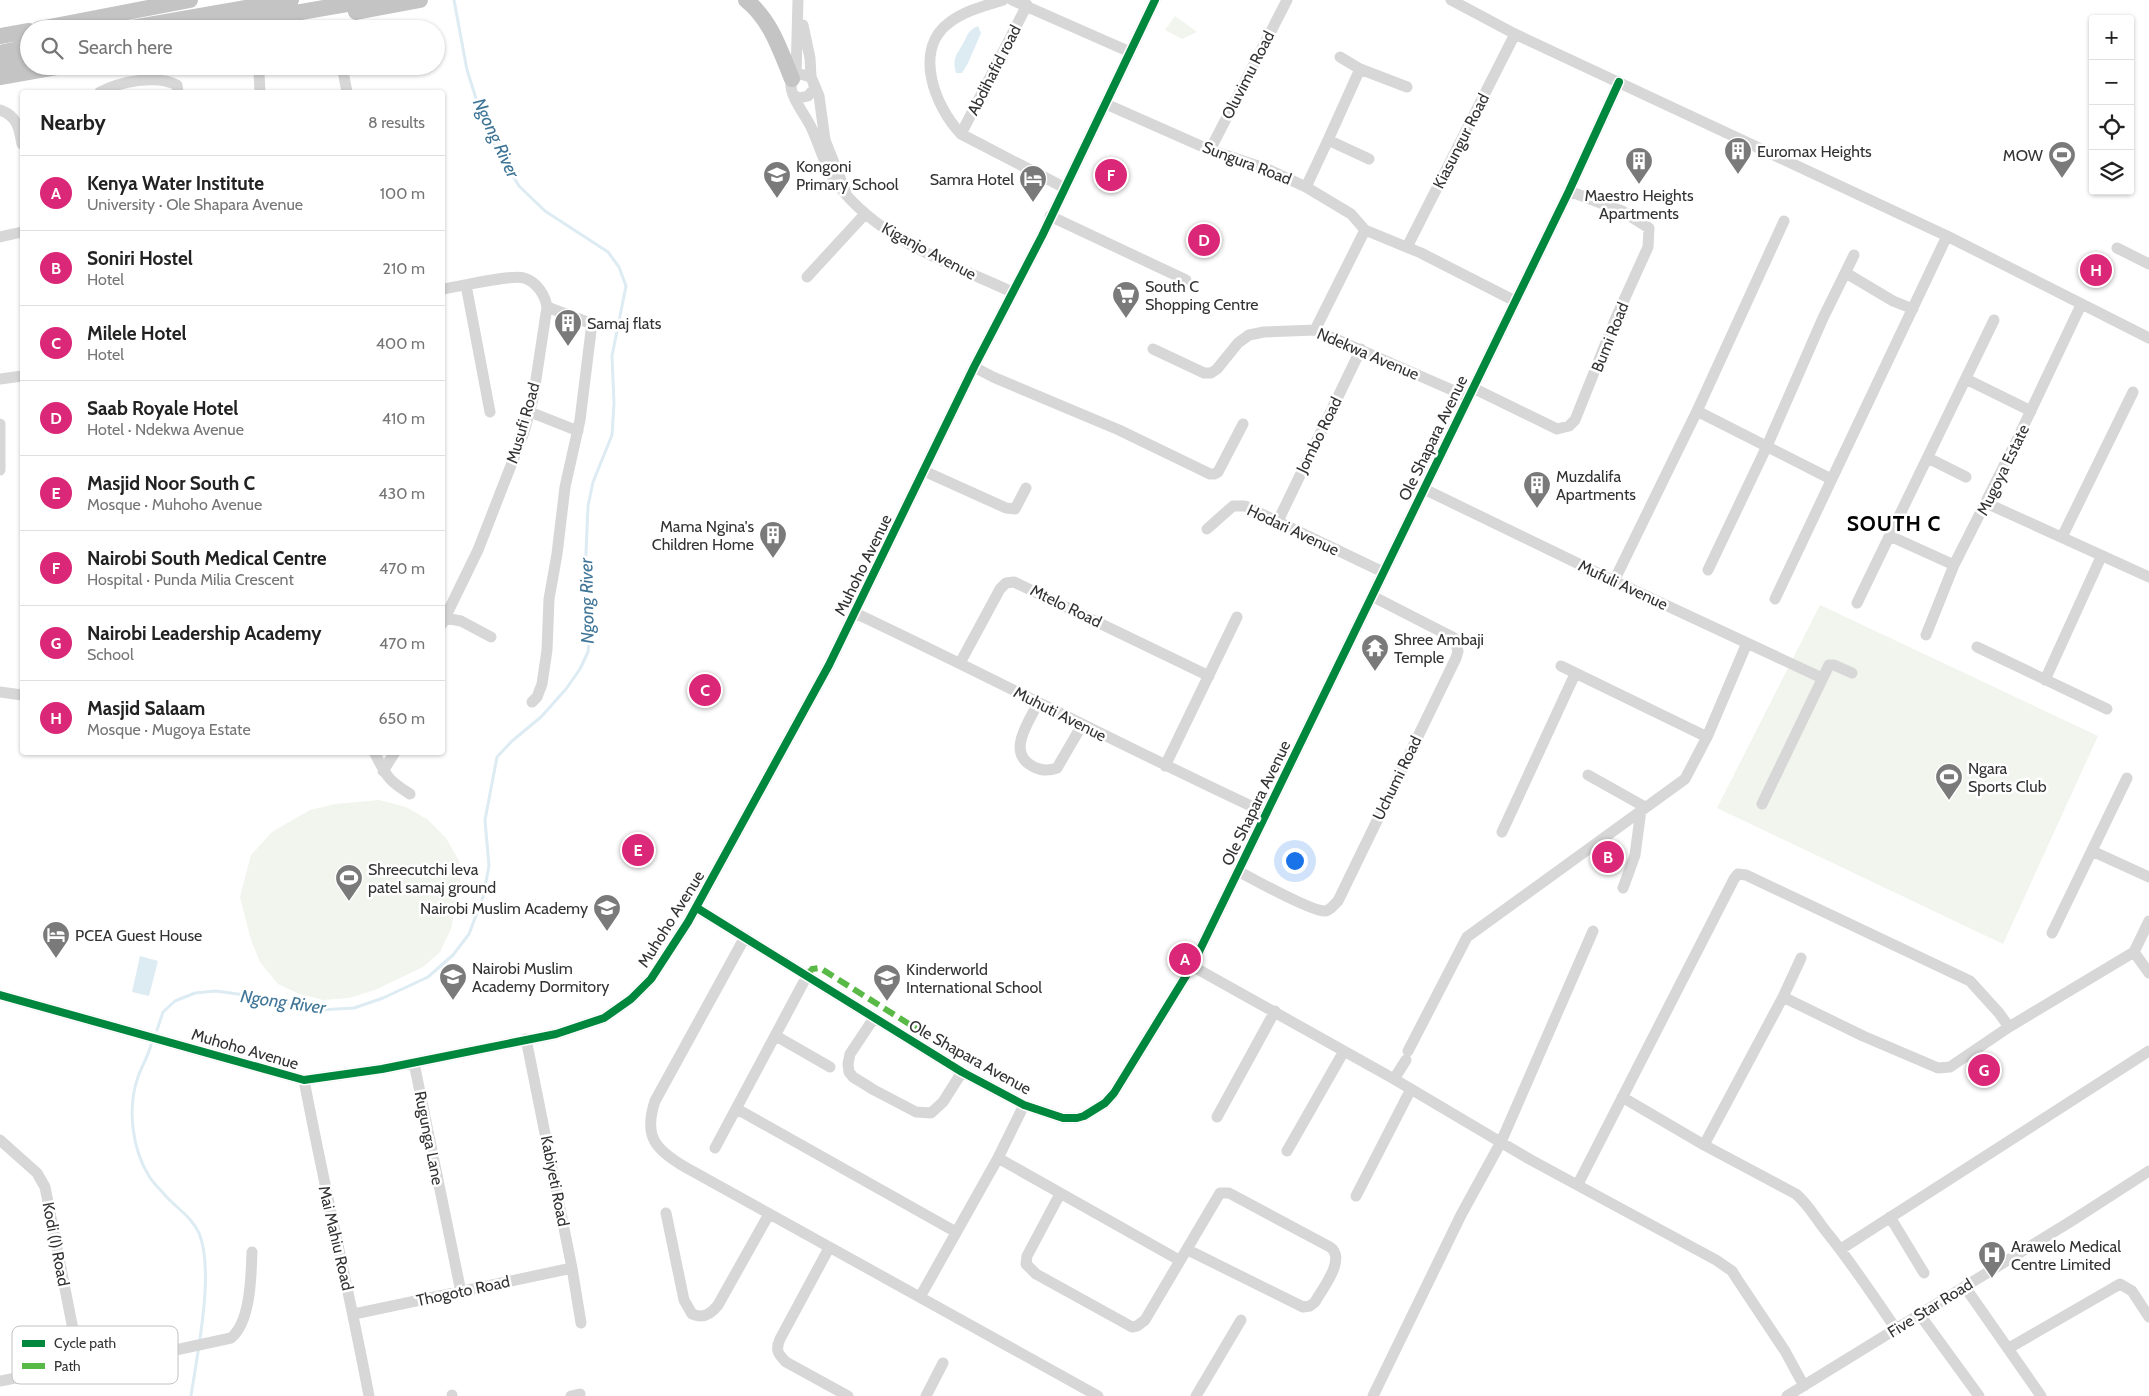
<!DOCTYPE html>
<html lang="en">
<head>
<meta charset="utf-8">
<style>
	:root { --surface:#fff; --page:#f6f6f6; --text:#222; --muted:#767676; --line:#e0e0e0; --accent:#db2777 }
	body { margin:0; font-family:Cabin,sans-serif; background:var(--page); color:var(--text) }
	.controls { position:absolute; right:15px; top:15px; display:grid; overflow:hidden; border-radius:5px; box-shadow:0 1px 4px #0004 }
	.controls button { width:45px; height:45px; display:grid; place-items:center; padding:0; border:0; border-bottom:1px solid var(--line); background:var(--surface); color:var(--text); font:25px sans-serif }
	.you { position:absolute; left:1294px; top:860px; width:18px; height:18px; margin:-12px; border:4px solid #fff; border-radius:50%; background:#1a73e8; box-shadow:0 0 0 8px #1a73e833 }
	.badge { display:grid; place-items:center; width:32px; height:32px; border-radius:50%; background:var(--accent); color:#fff; font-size:16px; font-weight:700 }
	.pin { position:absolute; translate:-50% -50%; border:2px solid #fff; box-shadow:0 1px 5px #0006 }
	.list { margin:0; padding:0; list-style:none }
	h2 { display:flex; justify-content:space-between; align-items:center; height:65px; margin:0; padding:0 20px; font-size:21px }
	h2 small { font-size:16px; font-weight:400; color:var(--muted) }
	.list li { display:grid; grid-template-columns:32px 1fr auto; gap:15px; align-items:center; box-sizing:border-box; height:75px; padding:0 20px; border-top:1px solid var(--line) }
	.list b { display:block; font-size:19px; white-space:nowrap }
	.list p { margin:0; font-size:16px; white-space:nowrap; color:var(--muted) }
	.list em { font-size:16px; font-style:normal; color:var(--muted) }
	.icon { flex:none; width:28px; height:28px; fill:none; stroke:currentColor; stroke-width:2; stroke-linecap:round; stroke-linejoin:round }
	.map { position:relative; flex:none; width:2149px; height:1396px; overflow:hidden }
	.search { position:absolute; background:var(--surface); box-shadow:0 1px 4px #0004; left:20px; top:20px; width:425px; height:55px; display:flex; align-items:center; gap:12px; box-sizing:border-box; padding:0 18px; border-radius:28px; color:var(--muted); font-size:19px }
	.panel { position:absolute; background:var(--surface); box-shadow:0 1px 4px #0004; left:20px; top:90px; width:425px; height:665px; border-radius:5px }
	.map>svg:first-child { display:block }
	.green { fill:#f1f5ed }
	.water { fill:#ddebf3 }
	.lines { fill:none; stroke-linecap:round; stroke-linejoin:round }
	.stream { stroke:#ddebf3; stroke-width:3 }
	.minor { stroke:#d7d7d7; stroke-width:11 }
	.highway { stroke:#c4c4c4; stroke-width:16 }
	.quiet { stroke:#58b947; stroke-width:6; stroke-dasharray:12 6; stroke-linecap:butt }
	.cycleway-casing { stroke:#fff; stroke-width:11 }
	.cycleway { stroke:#00873e; stroke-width:8 }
	.labels { text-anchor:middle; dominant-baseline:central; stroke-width:5; stroke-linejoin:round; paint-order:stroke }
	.street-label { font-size:16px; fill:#333; stroke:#fff }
	.poi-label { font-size:16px; fill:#333; stroke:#fff; text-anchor:start }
	.water-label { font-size:18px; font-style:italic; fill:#3f7597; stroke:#fff }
	.district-label { font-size:21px; font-weight:bold; letter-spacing:1px; fill:#000; stroke:#fff }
	.key { fill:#fff; stroke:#c2c2c2; stroke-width:1 }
	.key-label { font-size:14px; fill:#333 }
</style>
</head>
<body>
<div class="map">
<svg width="2149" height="1396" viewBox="0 0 2149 1396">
	<rect width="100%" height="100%" fill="#fff"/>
	<path class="green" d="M1175 16 1197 32 1182 39 1165 30Z
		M1820 605 2098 736 2003 944 1717 808Z
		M379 800 406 807 427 819 446 838 459 861 460 884 451 929 440 952 423 967 375 990 349 998 323 1000 299 994 278 984 260 962 251 940 240 897 251 855 272 832 310 810 335 804Z"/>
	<path class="water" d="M978 26 981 33 968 63 962 73H956C952 59 956 55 963 44 967 36 968 30 978 26Z
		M140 956 158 961 149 996 132 992Z"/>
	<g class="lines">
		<path class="stream" d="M157 1030 163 1012 175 1001 195 993 216 991 245 995 319 1010 354 1008 383 998 428 977 453 955 469 934 483 897 489 866 485 820 497 757 512 741 541 717 566 689 580 669 588 652 590 627 584 600 588 506 593 482 612 435 614 403 612 356 626 286 619 267 608 252 545 211 519 186 494 144 480 111 467 70 454 0
			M151 1045C148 1056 142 1066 138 1077 127 1108 132 1149 149 1176 153 1183 159 1188 164 1194 175 1207 192 1217 199 1233 215 1271 197 1355 191 1396"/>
		<path class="minor" d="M1003 0C985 6 966 10 950 22 912 49 935 107 961 134L1065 188
			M1012 0 1130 52
			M1451 0 1515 34 1947 236 2149 338
			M803 25 810 58 811 77
			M1340 57 1360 69
			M342 66 347 92
			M796 76 798 0
			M100 92C119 82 157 74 177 85L178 92
			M260 92 259 73 263 66
			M795 96 799 98 808 96 814 89V84
			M1106 104 1210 150 1267 169 1306 187 1351 214 1365 230 1421 253 1515 301
			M0 110C17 116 19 127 22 144
			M961 134 1027 5
			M1328 140 1360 69 1407 87
			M1210 150 1287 0
			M1306 187 1328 140 1369 159
			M846 193 825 140 819 96 811 77 800 74 792 79C786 92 805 114 811 127 820 146 825 168 838 185 880 240 951 264 1012 292
			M1050 216 1186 280
			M0 237 22 232
			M1407 247 1515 34
			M2117 248 2149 264
			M1846 273 1893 301 1913 309
			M807 277 865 214
			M466 285 490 412
			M442 289C459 287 511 274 524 278 537 282 545 295 547 307L533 399 524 432 478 550 442 624
			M1315 330 1365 230
			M1153 349 1204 373H1211L1217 369 1238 343 1249 335 1264 332 1315 330 1468 397
			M974 367 993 377 1119 430 1210 474H1214L1218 472 1243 424
			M0 379 22 376
			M1966 379 2031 411
			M1473 388 1557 429 1569 426 1575 420 1615 320 1648 247 1649 228 1622 211 1569 191
			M1697 411 1831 479
			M530 412 578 431
			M0 424V470
			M1928 458 1966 477
			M924 471 1006 508 1015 509 1026 488
			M1424 489 1614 581 1822 678
			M1986 503 2149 577
			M1278 521 1361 349
			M1207 529 1233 506H1245L1383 572
			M1890 536 1954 565
			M2062 537 2133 392
			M1708 570 1767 446 1823 318 1854 255
			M1614 581 1697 411 1784 221
			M1775 599 1947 236
			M1857 603 1994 320
			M855 613C993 678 1128 749 1266 813
			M445 618 461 621 491 637
			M1926 635 1954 565 2015 444 2081 305
			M1977 647 2107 709
			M960 663 1000 589 1006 583 1014 582 1209 676
			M1561 666 1707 737
			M2045 680 2101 557
			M0 692 22 695
			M532 702 537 697 542 684 547 650 549 599 557 554 565 487 580 420 591 331V325L587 322 547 307
			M1038 703C1029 722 1005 753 1034 767 1042 771 1049 771 1057 768L1082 725
			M374 752C387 776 386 779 410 794
			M1165 766 1237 617
			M383 771 395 752
			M1588 775 1645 807
			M1762 804 1829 665H1834L1852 673
			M1502 832 1575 674
			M2092 851 2149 877
			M1238 871C1253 879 1312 912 1325 911 1331 910 1334 904 1338 901L1456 658 1458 651 1454 638 1372 596
			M1623 888 1635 855 1641 810
			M697 908 962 1072 1024 1105 1063 1118H1077L1084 1116 1105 1103 1114 1093 1192 966 1569 191 1619 82
			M2052 933 2127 778
			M745 937 655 1101C643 1137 656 1150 685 1167L1098 1396
			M2134 952 2149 973
			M1192 966 1394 1079 1531 1160 1716 1260 1732 1271 1737 1279 1785 1351 1804 1386
			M0 995 304 1080 382 1069 556 1034 604 1018 631 999 651 979 688 922 829 665 974 367 1042 236 1155 0
			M1783 997 1863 1036 1938 1068 1950 1067 2009 1027
			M874 1018 850 1054 848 1064 849 1072 853 1077 874 1090 916 1112 931 1113 943 1102 962 1072
			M776 1036 830 1067
			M526 1039 572 1268 581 1323
			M1408 1051 1467 937 1685 779 1707 737 1747 643
			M414 1063 461 1292
			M1394 1079 1406 1060
			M304 1080C324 1186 349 1290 369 1396
			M1622 1097 1704 1145 1796 1194C1810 1206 1817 1221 1829 1235 1853 1265 1874 1297 1896 1329
			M737 1109 956 1232
			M1217 1117 1275 1011
			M0 1140 37 1173 45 1187 80 1365
			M1704 1145 1783 997 1801 958
			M715 1148 808 974
			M1287 1151 1344 1051
			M998 1158 1179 1260
			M1578 1184 1734 879 1738 874 1746 875 1970 981 1999 1013 2009 1027 2134 952 2149 921
			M1060 1194 1027 1256 1026 1264 1036 1274 1132 1327 1137 1326 1145 1320 1220 1193H1229L1330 1247C1347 1259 1322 1289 1315 1302L1310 1306 1303 1307 1188 1250
			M1356 1196 1411 1089
			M666 1213 684 1300 692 1314C703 1319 711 1314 718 1305L769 1214
			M1890 1217 1924 1273
			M829 1248 780 1339C775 1350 778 1354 786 1362L848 1396
			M1841 1249 2149 1051
			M1965 1287 2041 1396
			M920 1297 998 1158 1024 1105
			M354 1314 572 1268
			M1920 1315 1979 1396
			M2009 1348 2120 1284 2132 1291 2149 1317
			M0 1381 80 1365 97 1367 231 1338C251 1321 251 1276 252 1252
			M452 1395V1396
			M571 1396 580 1394
			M926 1396 943 1363
			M1196 1396 1241 1320
			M1373 1396 1461 1215 1501 1142 1593 931
			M1787 1396 2073 1220 2149 1171"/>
		<path class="highway" d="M746 0C771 20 780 50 792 79
			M356 12 420 0
			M39 29 190 0
			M126 29 291 0
			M202 29 370 0
			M0 36 29 31
			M0 53 29 47
			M0 64 29 59
			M0 77 62 66"/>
		<path class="quiet" d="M808 974 812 969 820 968 917 1029"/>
		<defs>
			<path id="cycleway" d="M697 908 962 1072 1024 1105 1063 1118H1077L1084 1116 1105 1103 1114 1093 1192 966 1569 191 1619 82
				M0 995 304 1080 382 1069 556 1034 604 1018 631 999 651 979 688 922 829 665 974 367 1042 236 1155 0"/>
		</defs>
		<use href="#cycleway" class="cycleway-casing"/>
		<use href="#cycleway" class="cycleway"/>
	</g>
	<defs>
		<symbol id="building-pin" viewBox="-11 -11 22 30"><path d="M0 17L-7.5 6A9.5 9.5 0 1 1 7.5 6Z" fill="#7a7a7a" stroke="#fff"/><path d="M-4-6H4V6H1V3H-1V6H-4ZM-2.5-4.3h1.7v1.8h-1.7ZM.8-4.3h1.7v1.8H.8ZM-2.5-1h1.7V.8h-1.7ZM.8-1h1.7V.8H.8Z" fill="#fff"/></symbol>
		<symbol id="stadium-pin" viewBox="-11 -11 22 30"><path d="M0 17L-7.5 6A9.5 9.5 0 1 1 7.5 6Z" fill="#7a7a7a" stroke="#fff"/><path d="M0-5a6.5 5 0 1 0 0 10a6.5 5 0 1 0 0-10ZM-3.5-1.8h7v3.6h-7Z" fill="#fff"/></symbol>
		<symbol id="school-pin" viewBox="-11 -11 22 30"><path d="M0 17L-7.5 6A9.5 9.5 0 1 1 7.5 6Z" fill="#7a7a7a" stroke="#fff"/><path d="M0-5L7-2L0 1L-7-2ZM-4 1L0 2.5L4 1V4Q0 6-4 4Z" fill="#fff"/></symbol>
		<symbol id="hotel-pin" viewBox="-11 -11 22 30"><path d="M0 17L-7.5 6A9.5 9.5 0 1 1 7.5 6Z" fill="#7a7a7a" stroke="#fff"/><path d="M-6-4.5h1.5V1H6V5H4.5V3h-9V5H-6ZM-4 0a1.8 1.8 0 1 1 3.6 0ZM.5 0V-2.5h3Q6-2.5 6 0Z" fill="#fff"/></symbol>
		<symbol id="supermarket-pin" viewBox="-11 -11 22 30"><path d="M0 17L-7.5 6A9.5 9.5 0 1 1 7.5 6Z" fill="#7a7a7a" stroke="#fff"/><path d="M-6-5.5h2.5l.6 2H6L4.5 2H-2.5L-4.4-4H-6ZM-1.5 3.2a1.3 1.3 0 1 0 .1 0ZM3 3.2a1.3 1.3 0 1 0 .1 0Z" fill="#fff"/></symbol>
		<symbol id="temple-pin" viewBox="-11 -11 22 30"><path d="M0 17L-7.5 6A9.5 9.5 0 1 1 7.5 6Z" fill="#7a7a7a" stroke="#fff"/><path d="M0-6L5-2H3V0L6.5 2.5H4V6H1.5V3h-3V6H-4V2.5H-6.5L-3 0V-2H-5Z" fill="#fff"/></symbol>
		<symbol id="hospital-pin" viewBox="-11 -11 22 30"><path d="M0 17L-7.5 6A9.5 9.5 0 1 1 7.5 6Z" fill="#7a7a7a" stroke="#fff"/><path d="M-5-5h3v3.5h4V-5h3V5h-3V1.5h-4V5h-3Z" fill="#fff"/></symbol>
	</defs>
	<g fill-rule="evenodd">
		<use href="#building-pin" x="1722" y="135" width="32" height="43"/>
		<use href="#stadium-pin" x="2046" y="139" width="32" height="43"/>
		<use href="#building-pin" x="1623" y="145" width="32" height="43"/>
		<use href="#school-pin" x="761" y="159" width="32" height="43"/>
		<use href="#hotel-pin" x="1017" y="163" width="32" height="43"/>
		<use href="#supermarket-pin" x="1110" y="279" width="32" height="43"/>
		<use href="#building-pin" x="552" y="307" width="32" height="43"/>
		<use href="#building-pin" x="1521" y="469" width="32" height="43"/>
		<use href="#building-pin" x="757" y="519" width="32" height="43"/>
		<use href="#temple-pin" x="1359" y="632" width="32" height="43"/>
		<use href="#stadium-pin" x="1933" y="761" width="32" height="43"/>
		<use href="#stadium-pin" x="333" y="862" width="32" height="43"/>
		<use href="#school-pin" x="591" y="892" width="32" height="43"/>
		<use href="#hotel-pin" x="40" y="919" width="32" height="43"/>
		<use href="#school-pin" x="437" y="961" width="32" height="43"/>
		<use href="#school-pin" x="871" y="962" width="32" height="43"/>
		<use href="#hospital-pin" x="1976" y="1239" width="32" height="43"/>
	</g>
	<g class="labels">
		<g class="street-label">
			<text transform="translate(994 70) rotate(-63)">Abdihafid road</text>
			<text transform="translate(1248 75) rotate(-63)">Oluvimu Road</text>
			<text transform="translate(1461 141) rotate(-63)">Kiasungur Road</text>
			<text transform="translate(1247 163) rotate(21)">Sungura Road</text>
			<text transform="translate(929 251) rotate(28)">Kiganjo Avenue</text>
			<text transform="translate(1610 337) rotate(-68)">Bumi Road</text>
			<text transform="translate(1368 354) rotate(23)">Ndekwa Avenue</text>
			<text transform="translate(523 423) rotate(-74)">Musufi Road</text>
			<text transform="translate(1319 435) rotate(-64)">Jombo Road</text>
			<text transform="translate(1433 438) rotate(-64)">Ole Shapara Avenue</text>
			<text transform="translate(2003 470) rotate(-64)">Mugoya Estate</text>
			<text transform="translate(1293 530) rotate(25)">Hodari Avenue</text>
			<text transform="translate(863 565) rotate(-64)">Muhoho Avenue</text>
			<text transform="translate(1623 585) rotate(25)">Mufuli Avenue</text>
			<text transform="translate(1066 606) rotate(26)">Mtelo Road</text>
			<text transform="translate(1060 714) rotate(27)">Muhuti Avenue</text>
			<text transform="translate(1397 778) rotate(-64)">Uchumi Road</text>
			<text transform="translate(1256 803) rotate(-64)">Ole Shapara Avenue</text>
			<text transform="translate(671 919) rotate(-58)">Muhoho Avenue</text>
			<text transform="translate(245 1049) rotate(16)">Muhoho Avenue</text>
			<text transform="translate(970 1057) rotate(29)">Ole Shapara Avenue</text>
			<text transform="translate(429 1138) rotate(79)">Rugunga Lane</text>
			<text transform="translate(555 1181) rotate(79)">Kabiyeti Road</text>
			<text transform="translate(336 1238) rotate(77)">Mai Mahiu Road</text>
			<text transform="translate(56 1244) rotate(79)">Kodi (I) Road</text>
			<text transform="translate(463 1291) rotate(-12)">Thogoto Road</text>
			<text transform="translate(1930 1308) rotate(-32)">Five Star Road</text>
		</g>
		<g class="poi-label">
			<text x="1757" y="151">Euromax Heights</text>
			<text x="2043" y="155" text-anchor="end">MOW</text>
			<text x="796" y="166">Kongoni<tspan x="796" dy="18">Primary School</tspan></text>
			<text x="1014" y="179" text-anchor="end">Samra Hotel</text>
			<text x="1639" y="195" text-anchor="middle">Maestro Heights<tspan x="1639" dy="18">Apartments</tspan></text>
			<text x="1145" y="286">South C<tspan x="1145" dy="18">Shopping Centre</tspan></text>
			<text x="587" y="323">Samaj flats</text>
			<text x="1556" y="476">Muzdalifa<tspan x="1556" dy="18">Apartments</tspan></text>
			<text x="754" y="526" text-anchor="end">Mama Ngina's<tspan x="754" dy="18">Children Home</tspan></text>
			<text x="1394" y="639">Shree Ambaji<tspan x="1394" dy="18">Temple</tspan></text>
			<text x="1968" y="768">Ngara<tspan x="1968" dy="18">Sports Club</tspan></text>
			<text x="368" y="869">Shreecutchi leva<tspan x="368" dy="18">patel samaj ground</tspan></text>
			<text x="588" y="908" text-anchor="end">Nairobi Muslim Academy</text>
			<text x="75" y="935">PCEA Guest House</text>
			<text x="472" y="968">Nairobi Muslim<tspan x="472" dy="18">Academy Dormitory</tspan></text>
			<text x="906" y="969">Kinderworld<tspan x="906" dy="18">International School</tspan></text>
			<text x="2011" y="1246">Arawelo Medical<tspan x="2011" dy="18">Centre Limited</tspan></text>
		</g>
		<g class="water-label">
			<text transform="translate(496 138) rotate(65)">Ngong River</text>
			<text transform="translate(587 601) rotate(-91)">Ngong River</text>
			<text transform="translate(283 1002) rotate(8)">Ngong River</text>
		</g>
		<g class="district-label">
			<text x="1894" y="523">SOUTH C</text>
		</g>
	</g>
	<rect x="12" y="1326" width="166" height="58" rx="8" class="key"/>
	<rect x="22" y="1340" width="23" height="7" fill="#00873e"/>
	<rect x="22" y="1363" width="23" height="6" fill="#58b947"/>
	<g class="key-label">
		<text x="54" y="1348">Cycle path</text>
		<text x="54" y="1371">Path</text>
	</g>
</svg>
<div class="controls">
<button>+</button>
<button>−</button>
<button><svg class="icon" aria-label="locate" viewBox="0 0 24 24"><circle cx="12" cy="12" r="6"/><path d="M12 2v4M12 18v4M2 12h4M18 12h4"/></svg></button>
<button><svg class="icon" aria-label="layers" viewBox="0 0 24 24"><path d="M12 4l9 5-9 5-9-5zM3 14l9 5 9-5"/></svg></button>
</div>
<div class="you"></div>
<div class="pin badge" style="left:1185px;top:959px">A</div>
<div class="pin badge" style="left:1608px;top:857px">B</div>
<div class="pin badge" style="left:705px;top:690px">C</div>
<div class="pin badge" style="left:1204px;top:240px">D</div>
<div class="pin badge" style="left:638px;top:850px">E</div>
<div class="pin badge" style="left:1111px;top:175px">F</div>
<div class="pin badge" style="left:1984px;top:1070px">G</div>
<div class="pin badge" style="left:2096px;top:270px">H</div>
<div class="search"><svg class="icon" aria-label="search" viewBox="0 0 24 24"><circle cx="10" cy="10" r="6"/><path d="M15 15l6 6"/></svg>Search here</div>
<section class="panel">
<h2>Nearby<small>8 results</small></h2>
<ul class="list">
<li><span class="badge">A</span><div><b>Kenya Water Institute</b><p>University · Ole Shapara Avenue</p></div><em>100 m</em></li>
<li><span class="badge">B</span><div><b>Soniri Hostel</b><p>Hotel</p></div><em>210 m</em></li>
<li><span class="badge">C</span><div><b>Milele Hotel</b><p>Hotel</p></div><em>400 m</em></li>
<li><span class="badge">D</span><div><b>Saab Royale Hotel</b><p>Hotel · Ndekwa Avenue</p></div><em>410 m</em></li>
<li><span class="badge">E</span><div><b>Masjid Noor South C</b><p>Mosque · Muhoho Avenue</p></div><em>430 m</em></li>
<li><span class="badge">F</span><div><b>Nairobi South Medical Centre</b><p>Hospital · Punda Milia Crescent</p></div><em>470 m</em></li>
<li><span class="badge">G</span><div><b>Nairobi Leadership Academy</b><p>School</p></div><em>470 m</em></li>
<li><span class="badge">H</span><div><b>Masjid Salaam</b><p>Mosque · Mugoya Estate</p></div><em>650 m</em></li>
</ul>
</section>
</div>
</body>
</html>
